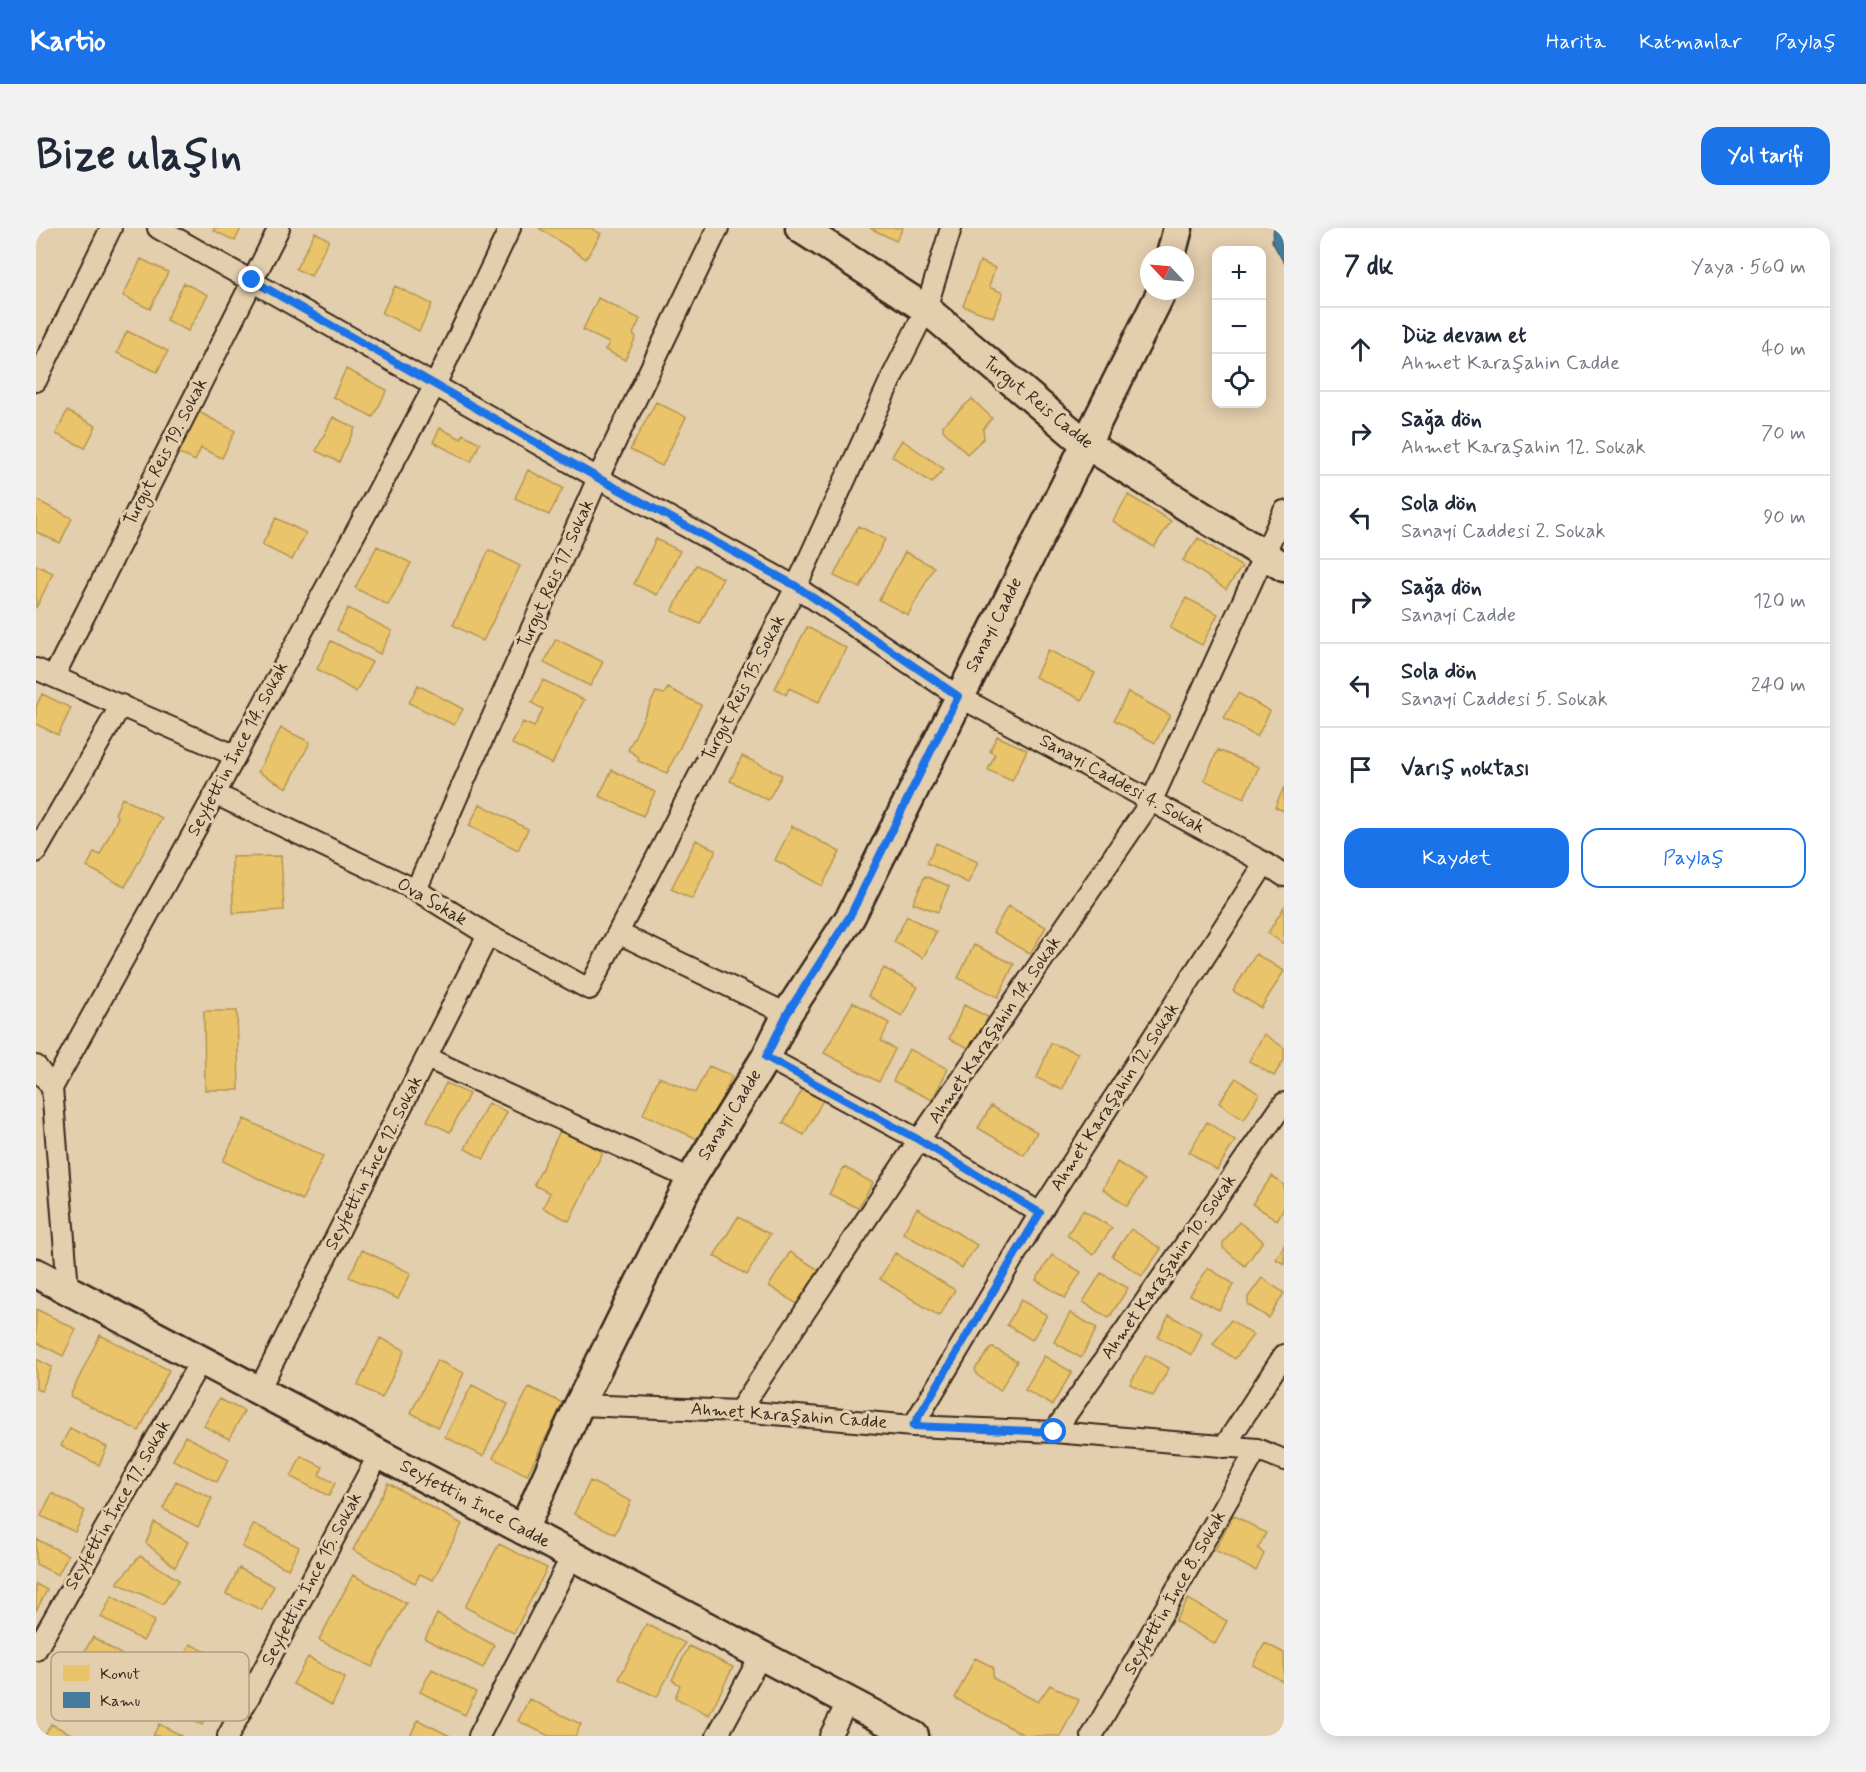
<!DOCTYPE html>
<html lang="tr">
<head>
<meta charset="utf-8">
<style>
	:root { --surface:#fff; --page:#f2f2f3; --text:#1f2937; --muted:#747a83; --line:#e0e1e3; --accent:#1a73e8 }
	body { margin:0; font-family:Mynerve,sans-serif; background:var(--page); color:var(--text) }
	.controls { position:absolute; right:18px; top:18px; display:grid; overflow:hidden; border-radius:12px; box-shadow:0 3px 15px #0003 }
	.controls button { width:54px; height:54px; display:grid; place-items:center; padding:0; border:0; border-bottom:2px solid var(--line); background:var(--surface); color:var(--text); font:30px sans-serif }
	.compass { position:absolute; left:1104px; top:18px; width:54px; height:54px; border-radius:50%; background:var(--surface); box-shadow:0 3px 15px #0003; rotate:296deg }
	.stop { position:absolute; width:18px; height:18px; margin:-14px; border:4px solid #1a73e8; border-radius:50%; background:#fff }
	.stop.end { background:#1a73e8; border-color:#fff; box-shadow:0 2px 6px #0008 }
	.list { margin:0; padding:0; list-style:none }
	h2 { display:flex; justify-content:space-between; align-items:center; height:78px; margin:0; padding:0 24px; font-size:26px }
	h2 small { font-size:20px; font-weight:400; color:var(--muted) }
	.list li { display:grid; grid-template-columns:39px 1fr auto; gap:18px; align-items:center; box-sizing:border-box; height:84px; padding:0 24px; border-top:2px solid var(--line) }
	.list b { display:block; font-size:22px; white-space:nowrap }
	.list p { margin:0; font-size:20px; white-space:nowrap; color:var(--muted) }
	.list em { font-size:20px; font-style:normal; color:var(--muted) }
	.actions { display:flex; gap:12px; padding:18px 24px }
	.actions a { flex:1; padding:14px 0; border:2px solid var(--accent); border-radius:18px; text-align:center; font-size:21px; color:var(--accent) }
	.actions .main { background:var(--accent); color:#fff }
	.icon { flex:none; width:33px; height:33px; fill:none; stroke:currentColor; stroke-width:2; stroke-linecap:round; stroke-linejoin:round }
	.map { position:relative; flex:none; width:1248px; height:1508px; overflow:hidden; border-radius:18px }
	header { display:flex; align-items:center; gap:36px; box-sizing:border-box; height:84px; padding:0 30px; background:var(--accent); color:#fff }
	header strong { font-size:28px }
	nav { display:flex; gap:33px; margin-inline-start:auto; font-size:21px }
	.intro { display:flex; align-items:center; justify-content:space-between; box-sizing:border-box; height:144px; padding:0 36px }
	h1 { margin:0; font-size:42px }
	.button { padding:15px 27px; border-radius:18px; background:var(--accent); color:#fff; font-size:21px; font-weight:700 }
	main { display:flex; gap:36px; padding:0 36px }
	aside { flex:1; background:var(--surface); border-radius:18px; box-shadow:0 3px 15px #0003 }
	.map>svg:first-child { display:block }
	.homes { fill:#e9c46a; stroke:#b59653; stroke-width:1.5 }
	.public { fill:#457b9d; stroke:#426377; stroke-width:1.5 }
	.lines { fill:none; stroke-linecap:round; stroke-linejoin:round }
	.street-casing { stroke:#3b2a1e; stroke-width:24 }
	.secondary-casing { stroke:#3b2a1e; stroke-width:33 }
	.street { stroke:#e3cead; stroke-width:20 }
	.secondary { stroke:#e3cead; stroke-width:28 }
	.route { stroke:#1a73e8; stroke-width:8 }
	.labels { text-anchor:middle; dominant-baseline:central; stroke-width:6; stroke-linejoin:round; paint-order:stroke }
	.street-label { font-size:18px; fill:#3b2a1e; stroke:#e3cead }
	.key { fill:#e3cead; stroke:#b19d82; stroke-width:1.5 }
	.key-label { font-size:16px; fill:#3b2a1e }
</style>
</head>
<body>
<header>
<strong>Kartio</strong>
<nav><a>Harita</a><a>Katmanlar</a><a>Paylaş</a></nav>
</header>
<div class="intro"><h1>Bize ulaşın</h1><a class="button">Yol tarifi</a></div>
<main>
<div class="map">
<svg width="1248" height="1508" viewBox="0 0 1248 1508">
	<rect width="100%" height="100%" fill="#e3cead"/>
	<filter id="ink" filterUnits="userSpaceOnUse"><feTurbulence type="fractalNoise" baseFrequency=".0167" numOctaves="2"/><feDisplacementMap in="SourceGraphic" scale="12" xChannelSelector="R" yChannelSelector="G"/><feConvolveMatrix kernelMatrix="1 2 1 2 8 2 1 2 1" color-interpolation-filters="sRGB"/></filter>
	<g filter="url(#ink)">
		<path class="homes" d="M178 0H205L199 13 177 2Z
			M503 0H555L565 6 550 31Z
			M834 0H867L860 13Z
			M279 4 293 12 275 48 260 41Z
			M105 31 132 44 114 81 87 68Z
			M944 33 959 40 953 59 967 65 957 89 927 78Z
			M148 55 172 67 152 103 130 92Z
			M359 58 396 76 383 103 346 85Z
			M562 70 604 91 597 106 600 109 589 132 569 122 573 115 547 102Z
			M91 103 132 123 121 144 81 125Z
			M310 141 351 162 337 189 297 169Z
			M936 171 956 190 947 201 948 210 931 226 907 202V197Z
			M620 174 650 189 626 238 594 222Z
			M31 183 60 198 49 220 20 206Z
			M163 184 199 203 186 230 165 220 159 233 141 224Z
			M297 189 319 200 303 234 280 223Z
			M404 200 425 211 427 206 444 215 435 234 397 214Z
			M866 212 908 241 896 255 856 228Z
			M492 242 527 260 513 287 479 270Z
			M1092 267 1135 293 1118 319 1077 293Z
			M0 272 36 290 24 315 0 304Z
			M240 290 270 305 256 332 226 317Z
			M822 298 849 311 824 360 798 348Z
			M1162 310 1206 339 1190 361 1147 332Z
			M620 311 644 323 621 367 598 356Z
			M341 318 375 335 352 377 319 360Z
			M453 322 484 338 447 413 417 397Z
			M869 324 898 339 872 387 843 372Z
			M0 337 17 345 0 380Z
			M660 337 687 350 664 396 636 383Z
			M1150 370 1182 386 1166 417 1134 400Z
			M312 380 356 403 344 426 301 402Z
			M771 399 810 420 783 474 753 460 750 467 739 460Z
			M520 411 567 434 554 458 508 435Z
			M295 413 336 434 320 464 281 441Z
			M1012 422 1059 445 1046 472 999 449Z
			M507 452 548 472 516 536 476 516 487 494 498 499 507 481 496 475Z
			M382 457 427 481 418 497 373 475Z
			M632 460 665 477 631 545 602 533 603 529 592 522 620 464 628 466Z
			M1092 464 1134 487 1119 515 1078 492Z
			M1202 465 1234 483 1221 509 1188 490Z
			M6 466 35 480 22 507 0 496V479Z
			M245 500 274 514 251 560 222 544Z
			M961 508 991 522 976 553 952 542 959 527 954 523Z
			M1182 522 1223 539 1208 570 1168 552Z
			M706 528 746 547 732 572 694 553Z
			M576 542 619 564 607 588 563 568Z
			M1248 559V583L1239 579Z
			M86 570 126 590 89 659 51 639 58 624 64 627 82 589 79 586Z
			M444 576 492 601 482 622 433 598Z
			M756 598 804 624 786 658 739 632Z
			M660 612 680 622 656 671 635 661Z
			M900 615 942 634 932 655 891 635Z
			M245 628 248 682 197 685 196 629Z
			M889 648 913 658 902 684 877 675Z
			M972 678 1010 699 994 726 957 704Z
			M1248 679V716L1232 705Z
			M871 688 900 704 887 730 858 714Z
			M938 717 978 736 962 769 922 750Z
			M1220 726 1248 743 1225 780 1197 763Z
			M848 740 882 759 866 788 832 768Z
			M817 774 853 795 845 813 859 821 843 854 788 825Z
			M928 777 952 789 937 822 913 811Z
			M168 783H201L203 862H169Z
			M1228 806 1248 820V832L1238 848 1213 833Z
			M1015 815 1042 825 1026 862 1001 850Z
			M873 821 912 841 896 872 857 853Z
			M673 838 696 848 668 914 607 886 623 849 659 865Z
			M1200 850 1223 866 1208 892 1183 875Z
			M410 855 433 866 414 904 391 893Z
			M768 859 788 870 768 907 747 895Z
			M452 875 471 884 448 931 429 921Z
			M955 878 1001 904 988 927 942 900Z
			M208 891 287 928 266 972 187 933Z
			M1171 894 1199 913 1181 942 1153 924Z
			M524 903 567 924 533 993 507 980 514 965 498 957Z
			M1081 934 1109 952 1091 978 1067 961Z
			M808 939 837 955 822 980 793 966Z
			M1236 948 1248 957V980L1241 992 1216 976Z
			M881 980 941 1017 926 1040 867 1005Z
			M1047 982 1076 1000 1057 1027 1031 1007Z
			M702 989 734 1006 711 1047 678 1028Z
			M1203 994 1227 1013 1209 1038 1187 1020V1015Z
			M1095 1001 1125 1021 1106 1048 1076 1028Z
			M1248 1017V1036L1240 1031Z
			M326 1022 375 1045 362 1071 313 1049Z
			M754 1024 783 1042 761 1076 733 1058Z
			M859 1025 919 1062 903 1088 844 1051Z
			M1016 1027 1045 1044 1029 1070 1000 1052Z
			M1172 1040 1198 1056 1183 1082 1154 1067Z
			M1065 1045 1092 1060 1073 1090 1047 1074Z
			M1226 1050 1248 1065 1233 1090 1212 1077V1069Z
			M985 1072 1011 1087 996 1112 971 1097Z
			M0 1081 40 1101 27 1128 0 1114Z
			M1034 1085 1061 1100 1045 1130 1018 1114Z
			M1133 1087 1166 1105 1156 1127 1122 1109Z
			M1195 1092 1217 1107 1199 1131 1177 1116Z
			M64 1107 133 1142 103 1203 34 1168Z
			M344 1110 369 1122 346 1170 322 1157Z
			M956 1119 981 1133 964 1163 941 1147 939 1141Z
			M1110 1127 1133 1140 1117 1168 1094 1156Z
			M1008 1128 1036 1144 1016 1177 989 1162Z
			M0 1131 16 1139 5 1163 0 1161Z
			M401 1132 428 1145 402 1199 375 1185Z
			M436 1157 472 1176 447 1228 409 1209Z
			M493 1159 527 1175 491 1247 457 1230Z
			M183 1171 208 1183 193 1211 168 1198Z
			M34 1200 71 1219 63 1237 25 1218Z
			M149 1208 193 1231 181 1254 137 1232Z
			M265 1228 287 1239 283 1247 299 1255 293 1268 255 1249Z
			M140 1253 176 1270 162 1299 127 1281Z
			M554 1253 595 1273 579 1306 538 1286Z
			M352 1255 426 1296 397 1352 384 1346 379 1355 317 1322Z
			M16 1265 49 1283 39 1304 5 1288Z
			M1197 1287 1230 1305 1222 1320 1228 1326 1220 1343 1179 1322Z
			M118 1294 152 1314 139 1339 110 1315Z
			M218 1296 263 1319 252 1341 206 1319Z
			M0 1311 32 1327 22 1347 0 1336Z
			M463 1316 511 1340 478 1405 429 1379Z
			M104 1328 143 1352 127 1376 81 1355Z
			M203 1340 238 1358 226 1382 190 1366Z
			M317 1347 370 1375 336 1439 283 1412Z
			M0 1356 11 1362 0 1383Z
			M76 1368 119 1393 107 1413 65 1389Z
			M1152 1371 1191 1393 1179 1416 1139 1393Z
			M401 1386 458 1417 447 1440 389 1411Z
			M610 1396 649 1415 621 1469 583 1451Z
			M57 1409 86 1427 75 1448 46 1428Z
			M1229 1415 1248 1425V1454L1217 1437Z
			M154 1416 193 1435 183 1456 143 1438Z
			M653 1418 697 1439 673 1487 639 1470 644 1457 636 1452Z
			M272 1429 309 1450 296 1477 257 1456Z
			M939 1430 957 1439V1450L1002 1474 1014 1457 1043 1472 1024 1508H990L919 1470Z
			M396 1441 440 1464 429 1487 384 1464Z
			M143 1457 177 1475 166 1497 131 1481Z
			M493 1471 545 1496 539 1508H513L482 1493Z
			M382 1492 414 1508H374Z
			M15 1496 39 1508H8Z
			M123 1496 146 1508H117Z"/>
		<path class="public" d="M1238 0H1248V35L1236 13Z"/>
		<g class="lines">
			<defs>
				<path id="street" d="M122 0 562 250 760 359 922 468 1229 635 1248 648
					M0 153 75 0
					M0 441 198 527
					M18 448 243 0
					M179 566 380 662 452 707 553 761 760 359 856 149 890 81 915 0
					M0 624 85 477
					M380 662 562 250 682 0
					M582 705 751 786
					M730 829 883 912 1004 985
					M391 830 655 951
					M0 838 16 860
					M32 1061 16 860 179 566 400 155 474 0
					M223 1162 452 707
					M543 1177 703 1183 877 1198 1018 1204 1221 1221 1248 1232
					M703 1183 883 912 1116 572 1248 283
					M877 1198 1004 985 1229 635
					M1018 1204 1248 875
					M1188 1219 1248 1127
					M0 1422 165 1132
					M192 1508 343 1226
					M443 1508 536 1328
					M681 1508 725 1427
					M794 1508 812 1473
					M1056 1508 1221 1221"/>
				<path id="secondary" d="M764 0 890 81 1050 216 1248 339
					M1135 27 1142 0
					M0 1045 878 1508
					M487 1302 543 1177 655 951 730 829 751 786 815 688 1126 63"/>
			</defs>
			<use href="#street" class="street-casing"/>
			<use href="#secondary" class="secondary-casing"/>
			<use href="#street" class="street"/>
			<use href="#secondary" class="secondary"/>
		</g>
	</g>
	<g class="lines" filter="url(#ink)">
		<path class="route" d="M216 52 562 250 760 358 922 468 814 688 751 786 730 829 883 912 1004 985 877 1198 1018 1204"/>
	</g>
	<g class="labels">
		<g class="street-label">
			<text transform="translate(1002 175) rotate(39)">Turgut Reis Cadde</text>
			<text transform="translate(130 224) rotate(-63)">Turgut Reis 19. Sokak</text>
			<text transform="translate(520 346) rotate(-66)">Turgut Reis 17. Sokak</text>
			<text transform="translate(958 397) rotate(-63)">Sanayi Cadde</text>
			<text transform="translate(708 460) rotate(-63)">Turgut Reis 15. Sokak</text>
			<text transform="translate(202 521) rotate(-62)">Seyfettin İnce 14. Sokak</text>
			<text transform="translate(1086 556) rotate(29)">Sanayi Caddesi 4. Sokak</text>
			<text transform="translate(396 674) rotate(30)">Ova Sokak</text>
			<text transform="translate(959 802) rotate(-56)">Ahmet Karaşahin 14. Sokak</text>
			<text transform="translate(1079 869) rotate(-57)">Ahmet Karaşahin 12. Sokak</text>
			<text transform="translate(694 887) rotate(-58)">Sanayi Cadde</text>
			<text transform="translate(338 935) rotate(-63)">Seyfettin İnce 12. Sokak</text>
			<text transform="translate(1133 1039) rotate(-55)">Ahmet Karaşahin 10. Sokak</text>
			<text transform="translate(753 1188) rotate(4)">Ahmet Karaşahin Cadde</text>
			<text transform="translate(439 1276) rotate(28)">Seyfettin İnce Cadde</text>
			<text transform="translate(82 1277) rotate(-60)">Seyfettin İnce 17. Sokak</text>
			<text transform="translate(276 1351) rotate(-62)">Seyfettin İnce 15. Sokak</text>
			<text transform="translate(1139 1365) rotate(-60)">Seyfettin İnce 8. Sokak</text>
		</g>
	</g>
	<rect x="15" y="1424" width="198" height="69" rx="9" class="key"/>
	<rect x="27" y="1437" width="27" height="16" fill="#e9c46a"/>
	<rect x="27" y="1464" width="27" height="16" fill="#457b9d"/>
	<g class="key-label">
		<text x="64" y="1451">Konut</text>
		<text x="64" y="1478">Kamu</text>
	</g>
</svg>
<div class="controls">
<button>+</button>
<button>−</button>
<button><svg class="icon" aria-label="locate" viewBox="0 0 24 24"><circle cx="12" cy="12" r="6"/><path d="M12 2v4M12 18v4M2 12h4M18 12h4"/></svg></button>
</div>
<svg class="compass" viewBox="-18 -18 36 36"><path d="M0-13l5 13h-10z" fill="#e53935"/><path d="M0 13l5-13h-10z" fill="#747a83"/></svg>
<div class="stop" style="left:1018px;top:1204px"></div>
<div class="stop end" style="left:216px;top:52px"></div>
</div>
<aside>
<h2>7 dk<small>Yaya · 560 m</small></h2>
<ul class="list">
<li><svg class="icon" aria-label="ahead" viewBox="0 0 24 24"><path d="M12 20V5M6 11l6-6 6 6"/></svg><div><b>Düz devam et</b><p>Ahmet Karaşahin Cadde</p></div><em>40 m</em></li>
<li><svg class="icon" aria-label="right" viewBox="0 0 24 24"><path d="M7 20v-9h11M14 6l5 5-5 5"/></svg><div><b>Sağa dön</b><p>Ahmet Karaşahin 12. Sokak</p></div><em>70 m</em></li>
<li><svg class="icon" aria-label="left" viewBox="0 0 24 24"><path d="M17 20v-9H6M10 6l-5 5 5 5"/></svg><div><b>Sola dön</b><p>Sanayi Caddesi 2. Sokak</p></div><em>90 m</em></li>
<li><svg class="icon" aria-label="right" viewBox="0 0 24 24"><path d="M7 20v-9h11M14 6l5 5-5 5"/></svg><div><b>Sağa dön</b><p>Sanayi Cadde</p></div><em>120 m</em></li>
<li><svg class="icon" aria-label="left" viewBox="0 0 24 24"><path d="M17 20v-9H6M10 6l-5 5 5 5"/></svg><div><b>Sola dön</b><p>Sanayi Caddesi 5. Sokak</p></div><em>240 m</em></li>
<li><svg class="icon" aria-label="arrive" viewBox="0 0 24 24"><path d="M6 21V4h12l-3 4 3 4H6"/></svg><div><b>Varış noktası</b></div></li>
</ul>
<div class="actions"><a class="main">Kaydet</a><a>Paylaş</a></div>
</aside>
</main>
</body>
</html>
